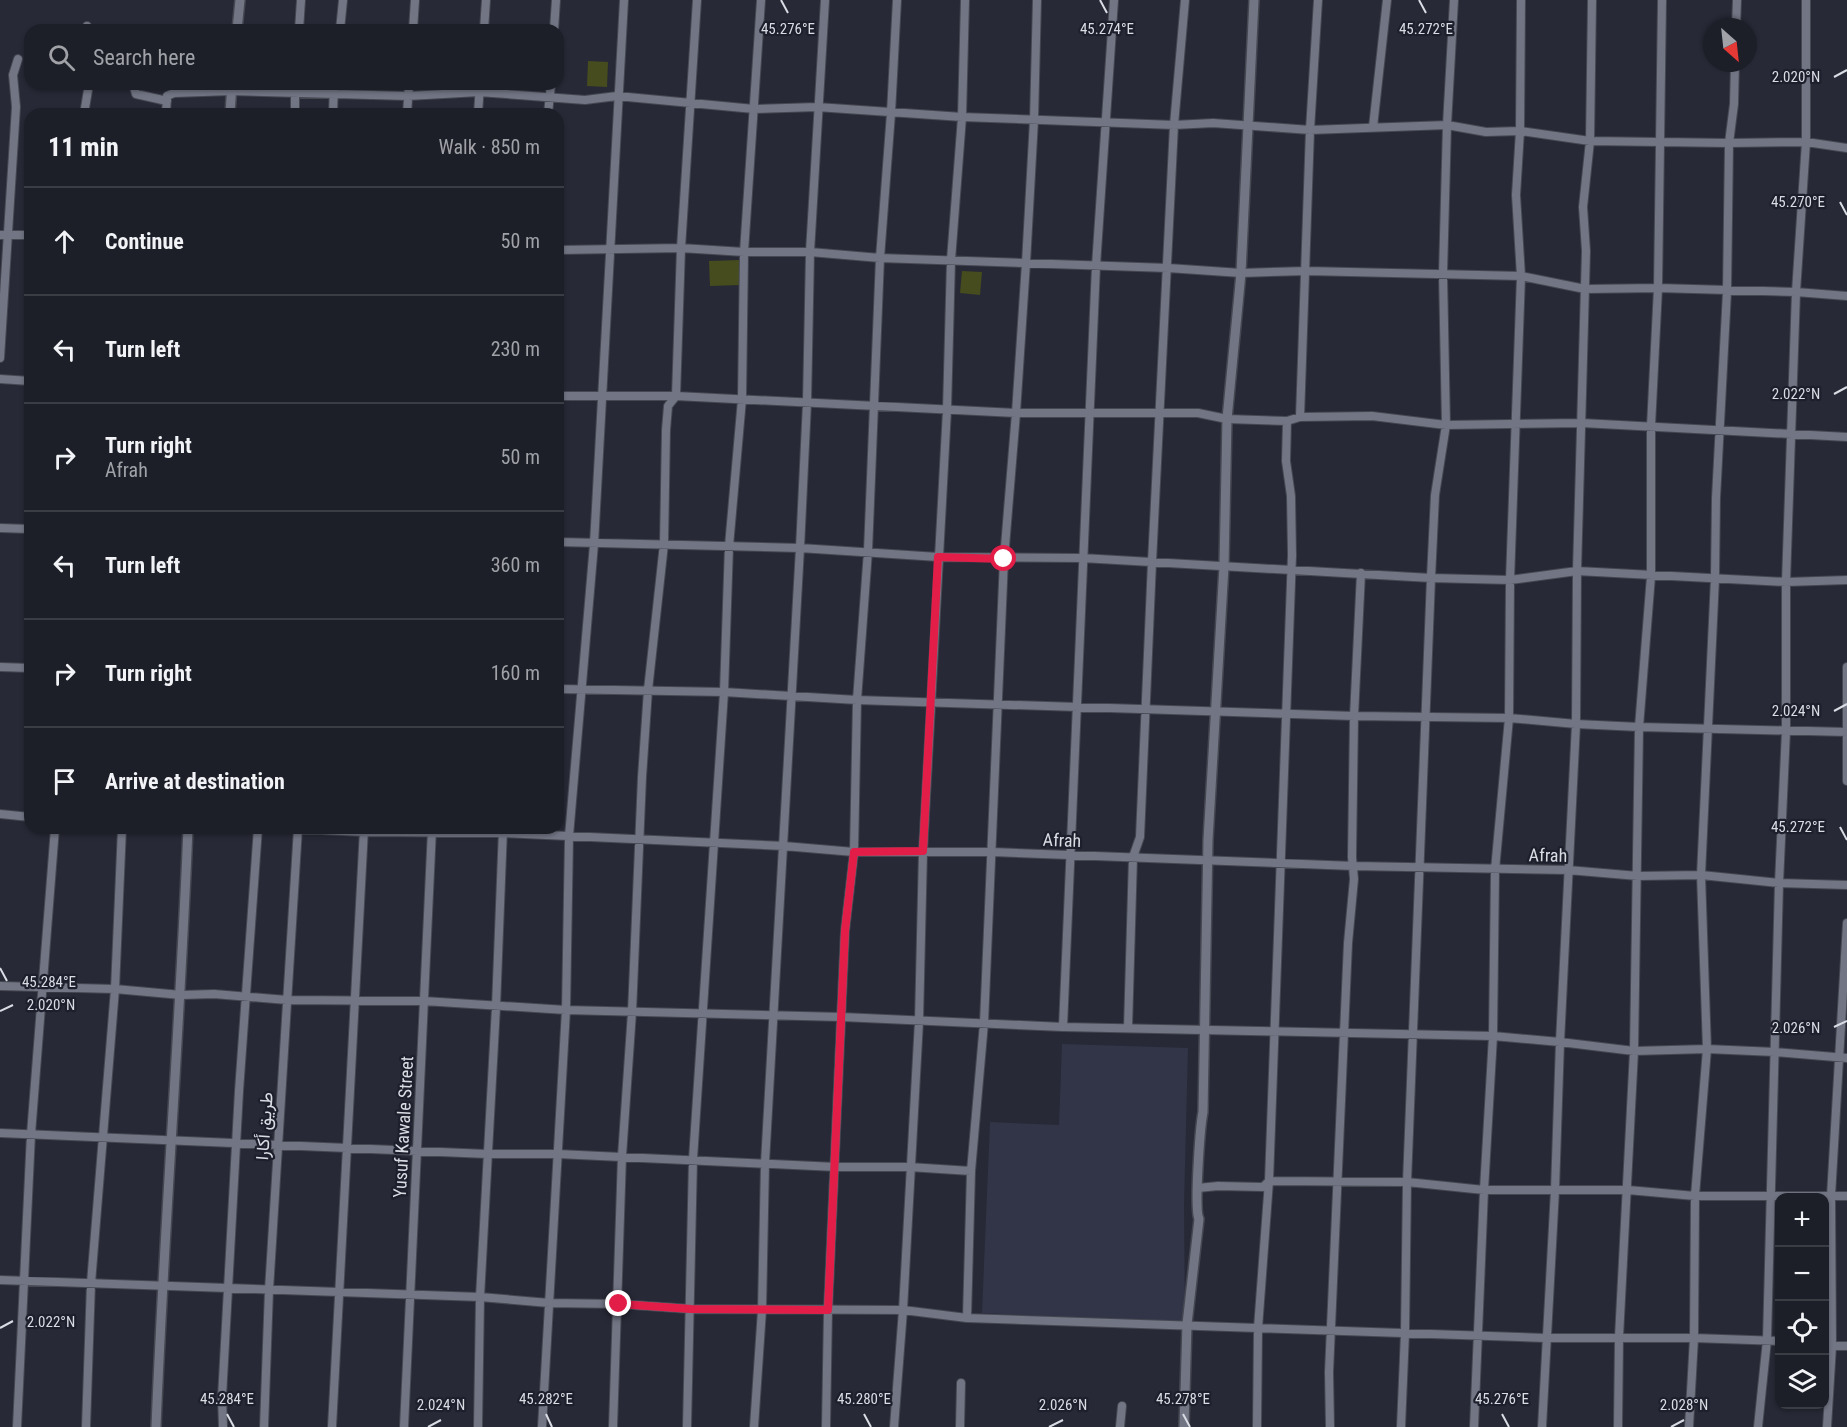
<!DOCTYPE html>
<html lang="en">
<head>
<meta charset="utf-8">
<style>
	:root { --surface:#1d1f28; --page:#2a2c34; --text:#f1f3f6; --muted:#a0a2a8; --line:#3b3d45 }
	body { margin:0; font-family:"Roboto Condensed",Vazirmatn,sans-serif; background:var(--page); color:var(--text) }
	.controls { position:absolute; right:18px; bottom:18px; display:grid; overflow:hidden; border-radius:12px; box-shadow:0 2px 4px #0004 }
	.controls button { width:54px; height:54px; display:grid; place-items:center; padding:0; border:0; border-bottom:2px solid var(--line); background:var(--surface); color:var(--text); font:30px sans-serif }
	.compass { position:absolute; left:1703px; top:18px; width:54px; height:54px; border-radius:50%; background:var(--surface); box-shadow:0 2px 4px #0004; rotate:153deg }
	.stop { position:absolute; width:18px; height:18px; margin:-14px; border:4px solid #e11d48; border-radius:50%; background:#fff }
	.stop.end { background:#e11d48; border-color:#fff; box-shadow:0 2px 6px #0008 }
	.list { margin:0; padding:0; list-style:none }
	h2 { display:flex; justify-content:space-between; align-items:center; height:78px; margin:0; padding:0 24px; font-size:26px }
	h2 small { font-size:20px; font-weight:400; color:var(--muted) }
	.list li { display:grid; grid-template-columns:39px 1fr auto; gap:18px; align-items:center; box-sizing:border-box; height:108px; padding:0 24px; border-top:2px solid var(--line) }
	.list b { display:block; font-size:22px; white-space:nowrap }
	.list p { margin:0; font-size:20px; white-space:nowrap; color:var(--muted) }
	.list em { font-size:20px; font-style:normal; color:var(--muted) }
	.icon { flex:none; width:33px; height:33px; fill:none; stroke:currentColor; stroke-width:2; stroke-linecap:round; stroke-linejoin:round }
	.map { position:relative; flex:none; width:1847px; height:1427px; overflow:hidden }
	.search { position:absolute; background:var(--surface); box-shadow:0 2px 4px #0004; left:24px; top:24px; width:540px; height:66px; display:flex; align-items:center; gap:15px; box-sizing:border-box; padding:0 21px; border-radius:18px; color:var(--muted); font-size:22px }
	.panel { position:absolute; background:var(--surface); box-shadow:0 2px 4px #0004; left:24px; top:108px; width:540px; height:726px; border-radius:18px }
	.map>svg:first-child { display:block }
	.built { fill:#313547 }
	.green { fill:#464c1d }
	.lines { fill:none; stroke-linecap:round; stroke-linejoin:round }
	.minor-casing { stroke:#454751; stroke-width:10 }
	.tertiary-casing { stroke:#454751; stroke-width:12 }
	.minor { stroke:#727584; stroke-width:8 }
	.tertiary { stroke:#727584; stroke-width:9 }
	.route { stroke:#e11d48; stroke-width:8 }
	.ticks { fill:none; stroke:#dadce4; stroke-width:2 }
	.labels { text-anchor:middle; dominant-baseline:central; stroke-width:4.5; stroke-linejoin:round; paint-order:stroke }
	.street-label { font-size:18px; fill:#dadce4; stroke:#1d202c }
	.ticks-label { font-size:15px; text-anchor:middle; fill:#dadce4; stroke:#1d202c; stroke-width:4.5; stroke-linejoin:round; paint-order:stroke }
</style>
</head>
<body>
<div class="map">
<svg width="1847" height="1427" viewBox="0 0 1847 1427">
	<rect width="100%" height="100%" fill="#272936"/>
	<path class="built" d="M1062 1044 1188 1048 1184 1205 1185 1323 982 1313 990 1122 1059 1125Z"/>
	<path class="green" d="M588 61 608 62 607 87 587 86Z
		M740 260V285L710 286 709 261Z
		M962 271 982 272 980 295 960 293Z"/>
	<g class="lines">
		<defs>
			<path id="minor" d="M87 26V30
				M1736 27 1737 0
				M299 30 301 0
				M340 30 343 0
				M413 30 415 0
				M484 30 486 0
				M554 30 556 0
				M133 84 136 94 167 101
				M84 114 89 84
				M166 114 167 96 174 93 231 91 408 96 479 92 585 100 617 96 754 109 817 107 962 117 1174 125 1213 123 1310 130 1447 125 1486 132 1520 131 1590 141 1729 143 1806 142 1847 148
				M295 114V84
				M333 114 334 84
				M407 114 409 84
				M478 114 480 84
				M548 114 551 84
				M1373 127 1387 0
				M0 235H30
				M558 250 681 248 744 252H810L880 258 1168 268 1241 273 1307 271 1521 276 1585 289 1658 288 1796 292 1847 296
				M0 358 16 107 13 75 18 59
				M0 379 30 381
				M558 396H676L1016 413H1198L1227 419 1287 421 1300 417 1372 416 1446 425 1582 423 1847 437
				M1300 417 1310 130 1318 0
				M0 528 30 529
				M558 542 800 548 938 557 1082 558 1431 578 1510 580 1577 571 1786 582 1847 580
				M0 667 30 668
				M1847 667V781
				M558 689 724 692 857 700 1354 716 1509 718 1576 724 1639 727 1847 732
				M0 814 30 817
				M277 828 364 832 503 833 784 846 854 852H993L1354 866 1568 870 1638 876 1701 875 1779 883 1847 885
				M0 986 115 989 181 995 214 994 287 1000 424 1001 566 1010 842 1017 1063 1027 1493 1036 1560 1042 1634 1051 1707 1049 1775 1052 1847 1058
				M1063 1027 1096 266 1114 0
				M1128 1028 1133 857 1140 837 1152 562 1174 125 1185 0
				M0 1133 487 1154H558L836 1167H909L971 1171
				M1198 1188 1218 1186 1263 1187 1269 1181 1407 1182 1484 1190H1628L1695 1196H1847
				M0 1280 480 1297 549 1303 619 1304 691 1309 903 1310 967 1318 1546 1338H1694L1780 1341
				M967 1318 971 1171 984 1023 1004 559 1016 413 1026 263 1034 120 1037 0
				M1824 1345 1847 1346
				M17 1427 31 1134 55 828
				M86 1427 91 1283 115 989 122 828
				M223 1427 222 1397 239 1091 258 828
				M264 1427 269 1290 298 828
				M332 1427 364 829
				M404 1427 432 829
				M478 1427 480 1297 496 1007 503 829
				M542 1427 566 1010 569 836 594 544 624 0
				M613 1427 622 1156 632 1012 642 777 648 690 664 544 666 430 668 406 676 396 681 248 697 0
				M687 1427 693 1159 724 692 729 546 742 399 744 252 761 0
				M754 1427 762 1310 765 1163 800 548 807 403 810 252 825 0
				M826 1427 828 1310 845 931 854 852 857 700 868 551 880 258 891 113 897 0
				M894 1427 903 1310 919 1021 923 851 947 410 951 260 962 117 965 0
				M960 1427 961 1383
				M1120 1427 1122 1406
				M1257 1427 1258 1328 1269 1181 1292 555 1291 496 1286 461 1287 421
				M1330 1427 1329 1372 1348 943 1354 879 1352 857 1354 716 1361 573
				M1401 1427 1405 1333 1407 1182 1431 578 1435 495 1446 425 1443 274 1447 125 1454 0
				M1474 1427 1484 1190 1493 1036 1495 870 1509 718 1510 580 1521 276 1516 195 1520 131 1521 0
				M1542 1427 1555 1190 1560 1042 1576 724 1577 571 1586 251 1583 207 1590 141 1592 0
				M1618 1427 1619 1337 1634 1051 1639 727 1651 576V426L1658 288 1662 0
				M1689 1427 1694 1338 1695 1196 1707 1049 1701 875 1715 578 1716 498 1727 292 1729 143 1734 104 1735 63
				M1758 1427 1767 1340 1779 883 1786 731V582L1796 292 1806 142V0
				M1827 1427 1832 1346 1831 1196 1847 923"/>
			<path id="tertiary" d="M237 30 240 0
				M230 114 232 84
				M156 1427C164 1227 180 1028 188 828
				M1184 1427 1187 1324 1199 1219C1194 1209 1200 1127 1203 1112L1208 840 1224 566 1227 419 1241 273 1254 0"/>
		</defs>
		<use href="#minor" class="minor-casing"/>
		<use href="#tertiary" class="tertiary-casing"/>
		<use href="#minor" class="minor"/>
		<use href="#tertiary" class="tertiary"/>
	</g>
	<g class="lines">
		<path class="route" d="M619 1304 691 1309 828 1310 845 931 854 852 923 851 938 557 1004 559"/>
	</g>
	<path class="ticks" d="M781 0 788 13M1100 0 1107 13M1419 0 1426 13M1834 77 1847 70M1840 202 1847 215M1834 394 1847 387M1834 711 1847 704M1840 827 1847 840M0 968 7 981M0 1011 13 1005M1834 1027 1847 1021M0 1328 13 1321M227 1414 234 1427M546 1414 552 1427M864 1414 871 1427M1183 1414 1190 1427M1502 1414 1509 1427M428 1427 441 1420M1049 1427 1063 1420M1671 1427 1684 1420"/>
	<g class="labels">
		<g class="street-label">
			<text transform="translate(1062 840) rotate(2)">Afrah</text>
			<text transform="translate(1548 855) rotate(1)">Afrah</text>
			<text transform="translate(264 1126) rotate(-86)">طريق أكارا</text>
			<text transform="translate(403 1127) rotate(-87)">Yusuf Kawale Street</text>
		</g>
	</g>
	<g class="ticks-label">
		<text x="788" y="34">45.276°E</text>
		<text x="1107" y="34">45.274°E</text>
		<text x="1426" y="34">45.272°E</text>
		<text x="1796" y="82">2.020°N</text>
		<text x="1798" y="207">45.270°E</text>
		<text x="1796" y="399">2.022°N</text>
		<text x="1796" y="716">2.024°N</text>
		<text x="1798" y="832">45.272°E</text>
		<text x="49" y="987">45.284°E</text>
		<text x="51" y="1010">2.020°N</text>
		<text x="1796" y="1033">2.026°N</text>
		<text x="51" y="1327">2.022°N</text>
		<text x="227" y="1404">45.284°E</text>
		<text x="546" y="1404">45.282°E</text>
		<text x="864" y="1404">45.280°E</text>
		<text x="1183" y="1404">45.278°E</text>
		<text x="1502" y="1404">45.276°E</text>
		<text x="1063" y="1410">2.026°N</text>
		<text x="1684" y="1410">2.028°N</text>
		<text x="441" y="1410">2.024°N</text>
	</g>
</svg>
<div class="controls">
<button>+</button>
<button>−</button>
<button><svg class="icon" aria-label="locate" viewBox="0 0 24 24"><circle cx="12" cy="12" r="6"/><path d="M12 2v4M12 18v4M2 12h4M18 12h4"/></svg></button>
<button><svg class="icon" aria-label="layers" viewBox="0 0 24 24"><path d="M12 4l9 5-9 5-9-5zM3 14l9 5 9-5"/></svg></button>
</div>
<svg class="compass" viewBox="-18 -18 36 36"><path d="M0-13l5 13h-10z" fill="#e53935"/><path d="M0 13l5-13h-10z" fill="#a0a2a8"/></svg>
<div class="stop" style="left:1004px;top:559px"></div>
<div class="stop end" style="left:619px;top:1304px"></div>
<div class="search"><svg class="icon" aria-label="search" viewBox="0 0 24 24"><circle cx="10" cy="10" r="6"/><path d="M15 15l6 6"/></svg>Search here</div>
<section class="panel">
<h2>11 min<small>Walk · 850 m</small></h2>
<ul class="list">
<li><svg class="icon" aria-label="ahead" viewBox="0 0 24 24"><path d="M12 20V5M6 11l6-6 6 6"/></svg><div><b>Continue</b></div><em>50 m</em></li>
<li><svg class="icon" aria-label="left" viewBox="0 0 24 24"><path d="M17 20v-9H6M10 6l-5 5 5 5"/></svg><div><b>Turn left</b></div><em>230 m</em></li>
<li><svg class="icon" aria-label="right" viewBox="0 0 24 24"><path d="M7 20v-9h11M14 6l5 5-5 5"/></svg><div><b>Turn right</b><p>Afrah</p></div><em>50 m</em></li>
<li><svg class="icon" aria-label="left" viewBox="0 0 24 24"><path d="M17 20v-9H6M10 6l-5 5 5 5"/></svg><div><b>Turn left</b></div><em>360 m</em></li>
<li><svg class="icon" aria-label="right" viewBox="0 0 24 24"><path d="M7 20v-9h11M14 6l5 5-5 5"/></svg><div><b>Turn right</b></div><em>160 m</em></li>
<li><svg class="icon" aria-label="arrive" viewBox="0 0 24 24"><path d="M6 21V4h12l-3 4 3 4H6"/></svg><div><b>Arrive at destination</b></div></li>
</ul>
</section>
</div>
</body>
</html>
